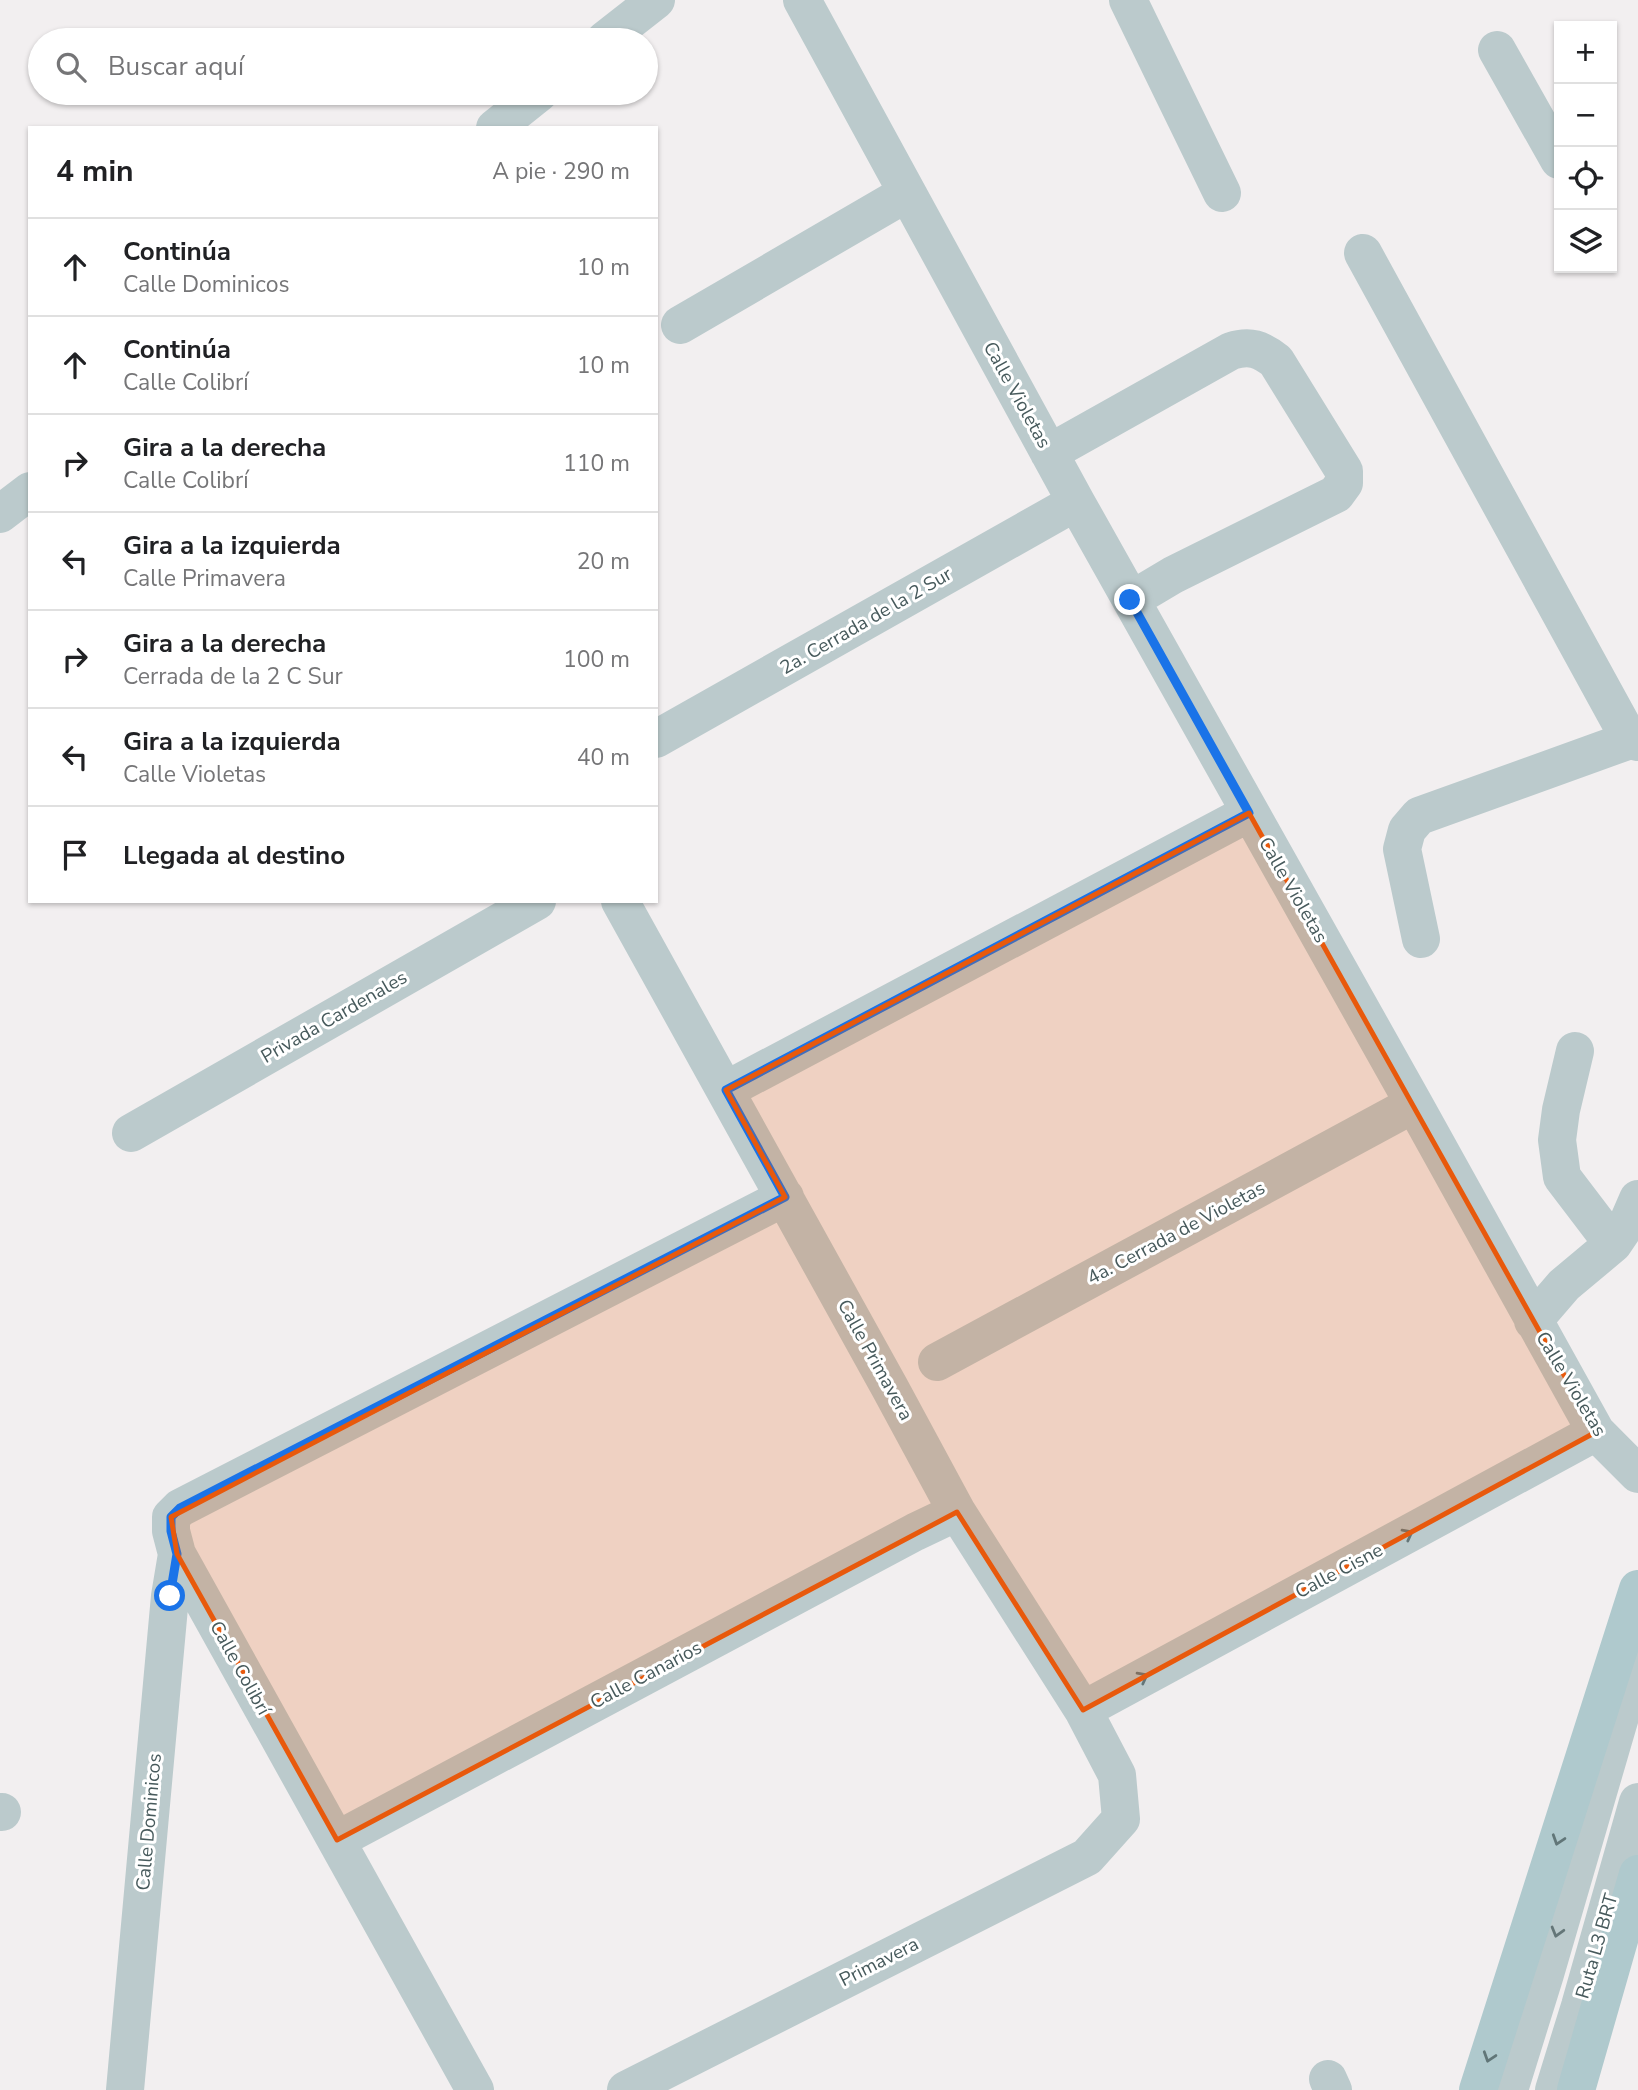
<!DOCTYPE html>
<html lang="es">
<head>
<meta charset="utf-8">
<style>
	:root { --surface:#fff; --page:#f6f6f6; --text:#202124; --muted:#757577; --line:#e0e0e0 }
	body { margin:0; font-family:"Nunito Sans",sans-serif; background:var(--page); color:var(--text) }
	.controls { position:absolute; right:21px; top:21px; display:grid; overflow:hidden; border-radius:0px; box-shadow:0 2px 5px #0004 }
	.controls button { width:63px; height:63px; display:grid; place-items:center; padding:0; border:0; border-bottom:2px solid var(--line); background:var(--surface); color:var(--text); font:35px sans-serif }
	.stop { position:absolute; width:21px; height:21px; margin:-16px; border:5px solid #1a73e8; border-radius:50%; background:#fff }
	.stop.end { background:#1a73e8; border-color:#fff; box-shadow:0 2px 7px #0008 }
	.list { margin:0; padding:0; list-style:none }
	h2 { display:flex; justify-content:space-between; align-items:center; height:91px; margin:0; padding:0 28px; font-size:30px }
	h2 small { font-size:23px; font-weight:400; color:var(--muted) }
	.list li { display:grid; grid-template-columns:46px 1fr auto; gap:21px; align-items:center; box-sizing:border-box; height:98px; padding:0 28px; border-top:2px solid var(--line) }
	.list b { display:block; font-size:26px; white-space:nowrap }
	.list p { margin:0; font-size:23px; white-space:nowrap; color:var(--muted) }
	.list em { font-size:23px; font-style:normal; color:var(--muted) }
	.icon { flex:none; width:38px; height:38px; fill:none; stroke:currentColor; stroke-width:2; stroke-linecap:round; stroke-linejoin:round }
	.map { position:relative; flex:none; width:1638px; height:2090px; overflow:hidden }
	.search { position:absolute; background:var(--surface); box-shadow:0 2px 5px #0004; left:28px; top:28px; width:630px; height:77px; display:flex; align-items:center; gap:18px; box-sizing:border-box; padding:0 24px; border-radius:38px; color:var(--muted); font-size:26px }
	.panel { position:absolute; background:var(--surface); box-shadow:0 2px 5px #0004; left:28px; top:126px; width:630px; height:777px; border-radius:0px }
	.map>svg:first-child { display:block }
	.lines { fill:none; stroke-linecap:round; stroke-linejoin:round }
	.minor { stroke:#bbcacc; stroke-width:38 }
	.major { stroke:#afc9cd; stroke-width:38 }
	.oneway { stroke:#647678 }
	.oneway2 { stroke:#617678 }
	.route { stroke:#1a73e8; stroke-width:9 }
	.marked { fill:#e8590c; fill-opacity:0.2; stroke:#e8590c; stroke-width:5; stroke-linejoin:round }
	.labels { text-anchor:middle; dominant-baseline:central; stroke-width:6; stroke-linejoin:round; paint-order:stroke }
	.street-label { font-size:19px; fill:#475a5c; stroke:#fff }
</style>
</head>
<body>
<div class="map">
<svg width="1638" height="2090" viewBox="0 0 1638 2090">
	<rect width="100%" height="100%" fill="#f2eff0"/>
	<g class="lines">
		<path class="minor" d="M802 0 1076 502 1414 1104 1596 1432 1638 1474
			M1128 0 1222 193
			M605 40 656 0
			M1497 50 1559 160
			M495 128 539 93
			M1363 253 1630 740 1638 742
			M680 325 907 193
			M1049 453 1231 351C1250 345 1261 349 1276 361L1344 471V483L1336 494 1173 575 1131 600
			M0 514 30 491
			M656 739 1076 502
			M620 901 890 1388 957 1512 1083 1710 1117 1775 1121 1819 1087 1857 626 2090
			M1421 939 1402 849 1407 830 1419 816 1630 740
			M1575 1051 1561 1110 1557 1140 1562 1177 1613 1244 1628 1222 1638 1199
			M726 1090 1249 813
			M131 1133 537 901
			M1533 1321 1564 1285 1613 1244
			M937 1362 1414 1104
			M1083 1710 1596 1432
			M0 1812H2
			M337 1840 915 1532 957 1512
			M1328 2079 1333 2090
			M125 2090 170 1596 177 1554
			M475 2090 177 1554 171 1531V1517L180 1508 785 1197
			M1509 2090 1545 1974 1638 1655
			M1554 2090 1580 2006 1638 1802"/>
		<path class="major" d="M1478 2090 1638 1589
			M1576 2090 1638 1874"/>
	</g>
	<defs><path id="oneway-chevron" d="M-2-3.5L2.5 0L-2 3.5" fill="none" stroke-width="1.6" stroke-linecap="round" stroke-linejoin="round" transform="scale(1.75)"/></defs>
	<g class="oneway">
		<use href="#oneway-chevron" transform="translate(1408 1534) rotate(-28)"/>
		<use href="#oneway-chevron" transform="translate(1143 1677) rotate(-28)"/>
		<use href="#oneway-chevron" transform="translate(1557 1932) rotate(106)"/>
	</g>
	<g class="oneway2">
		<use href="#oneway-chevron" transform="translate(1558 1840) rotate(108)"/>
		<use href="#oneway-chevron" transform="translate(1489 2057) rotate(108)"/>
	</g>
	<g class="lines">
		<path class="route" d="M170 1596 177 1554 171 1531V1517L180 1508 785 1197 726 1090 1249 813 1130 600"/>
	</g>
	<path class="marked" d="M1249 813 1596 1432 1083 1710 957 1512 337 1840 177 1554 171 1517 785 1197 726 1090Z"/>
	<g class="labels">
		<g class="street-label">
			<text transform="translate(1017 395) rotate(61)">Calle Violetas</text>
			<text transform="translate(866 621) rotate(-30)">2a. Cerrada de la 2 Sur</text>
			<text transform="translate(1293 890) rotate(60)">Calle Violetas</text>
			<text transform="translate(334 1017) rotate(-30)">Privada Cardenales</text>
			<text transform="translate(1176 1233) rotate(-28)">4a. Cerrada de Violetas</text>
			<text transform="translate(875 1360) rotate(61)">Calle Primavera</text>
			<text transform="translate(1571 1384) rotate(59)">Calle Violetas</text>
			<text transform="translate(1339 1571) rotate(-28)">Calle Cisne</text>
			<text transform="translate(240 1668) rotate(61)">Calle Colibrí</text>
			<text transform="translate(646 1675) rotate(-28)">Calle Canarios</text>
			<text transform="translate(149 1822) rotate(-85)">Calle Dominicos</text>
			<text transform="translate(1597 1946) rotate(-74)">Ruta L3 BRT</text>
			<text transform="translate(879 1962) rotate(-27)">Primavera</text>
		</g>
	</g>
</svg>
<div class="controls">
<button>+</button>
<button>−</button>
<button><svg class="icon" aria-label="locate" viewBox="0 0 24 24"><circle cx="12" cy="12" r="6"/><path d="M12 2v4M12 18v4M2 12h4M18 12h4"/></svg></button>
<button><svg class="icon" aria-label="layers" viewBox="0 0 24 24"><path d="M12 4l9 5-9 5-9-5zM3 14l9 5 9-5"/></svg></button>
</div>
<div class="stop" style="left:170px;top:1596px"></div>
<div class="stop end" style="left:1130px;top:600px"></div>
<div class="search"><svg class="icon" aria-label="search" viewBox="0 0 24 24"><circle cx="10" cy="10" r="6"/><path d="M15 15l6 6"/></svg>Buscar aquí</div>
<section class="panel">
<h2>4 min<small>A pie · 290 m</small></h2>
<ul class="list">
<li><svg class="icon" aria-label="ahead" viewBox="0 0 24 24"><path d="M12 20V5M6 11l6-6 6 6"/></svg><div><b>Continúa</b><p>Calle Dominicos</p></div><em>10 m</em></li>
<li><svg class="icon" aria-label="ahead" viewBox="0 0 24 24"><path d="M12 20V5M6 11l6-6 6 6"/></svg><div><b>Continúa</b><p>Calle Colibrí</p></div><em>10 m</em></li>
<li><svg class="icon" aria-label="right" viewBox="0 0 24 24"><path d="M7 20v-9h11M14 6l5 5-5 5"/></svg><div><b>Gira a la derecha</b><p>Calle Colibrí</p></div><em>110 m</em></li>
<li><svg class="icon" aria-label="left" viewBox="0 0 24 24"><path d="M17 20v-9H6M10 6l-5 5 5 5"/></svg><div><b>Gira a la izquierda</b><p>Calle Primavera</p></div><em>20 m</em></li>
<li><svg class="icon" aria-label="right" viewBox="0 0 24 24"><path d="M7 20v-9h11M14 6l5 5-5 5"/></svg><div><b>Gira a la derecha</b><p>Cerrada de la 2 C Sur</p></div><em>100 m</em></li>
<li><svg class="icon" aria-label="left" viewBox="0 0 24 24"><path d="M17 20v-9H6M10 6l-5 5 5 5"/></svg><div><b>Gira a la izquierda</b><p>Calle Violetas</p></div><em>40 m</em></li>
<li><svg class="icon" aria-label="arrive" viewBox="0 0 24 24"><path d="M6 21V4h12l-3 4 3 4H6"/></svg><div><b>Llegada al destino</b></div></li>
</ul>
</section>
</div>
</body>
</html>
